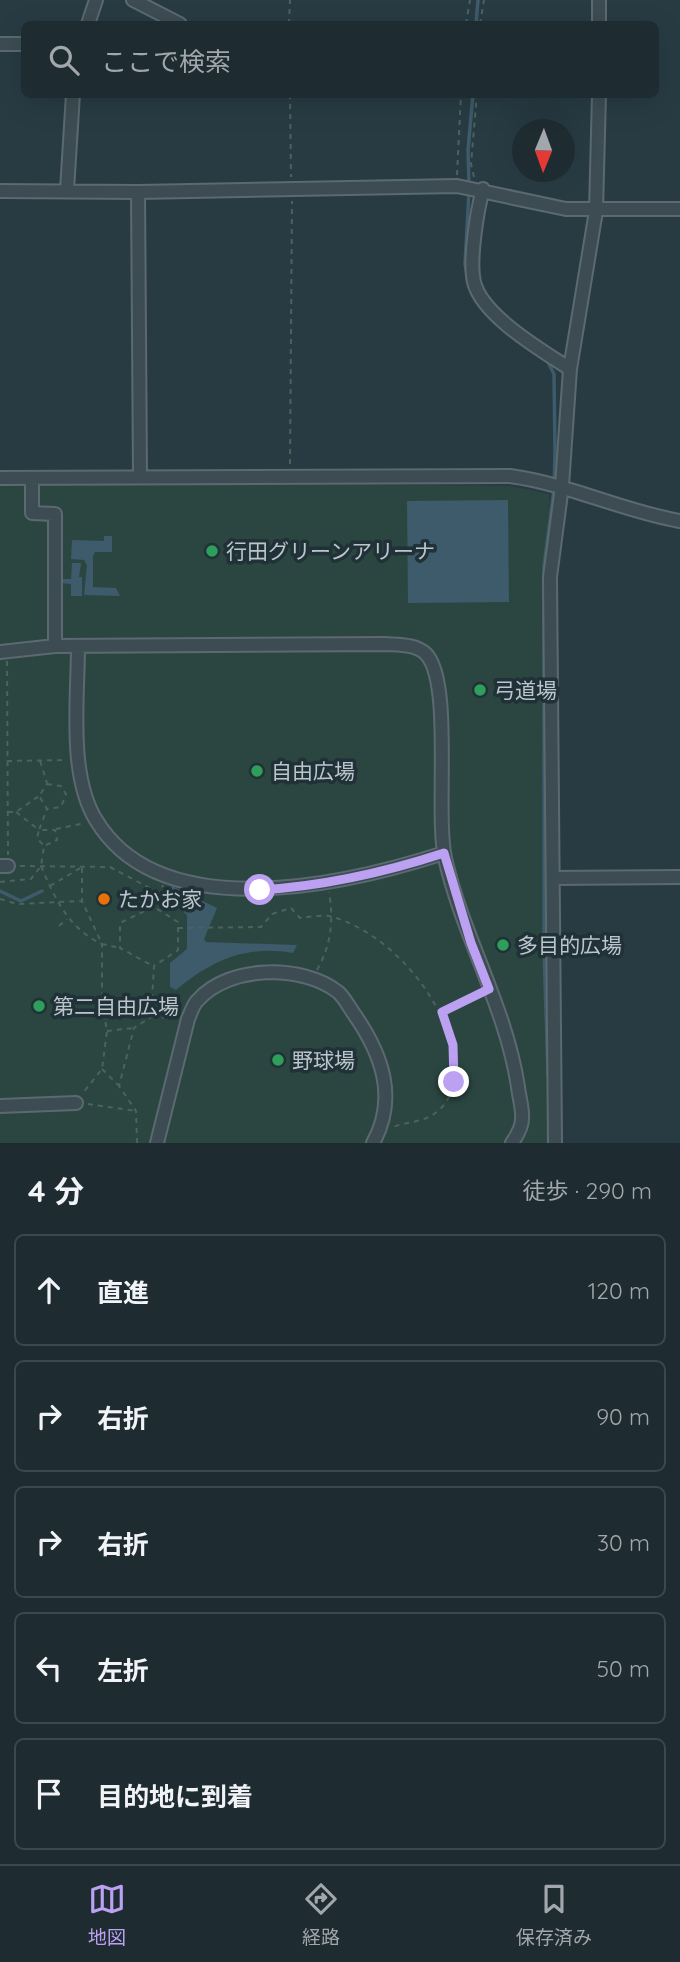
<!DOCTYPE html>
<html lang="ja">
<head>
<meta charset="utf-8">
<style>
	:root { --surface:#1e2c32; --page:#2b383e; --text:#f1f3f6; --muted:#a1a7ac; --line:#3c484d; --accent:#bca0f2 }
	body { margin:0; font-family:Quicksand,"Noto Sans JP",sans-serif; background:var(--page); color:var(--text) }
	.compass { position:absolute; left:512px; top:119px; width:63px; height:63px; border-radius:50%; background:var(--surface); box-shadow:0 7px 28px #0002; rotate:181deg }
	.stop { position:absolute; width:21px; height:21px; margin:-16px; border:5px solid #bca0f2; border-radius:50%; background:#fff }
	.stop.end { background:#bca0f2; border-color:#fff; box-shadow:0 2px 7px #0008 }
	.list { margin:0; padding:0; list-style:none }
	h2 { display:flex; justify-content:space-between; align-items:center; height:91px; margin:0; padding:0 28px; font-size:30px }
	h2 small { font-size:23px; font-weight:400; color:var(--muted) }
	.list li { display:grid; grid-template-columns:46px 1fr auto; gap:21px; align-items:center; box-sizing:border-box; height:112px; margin:0 14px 14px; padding:0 14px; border:2px solid var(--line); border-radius:10px }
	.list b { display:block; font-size:26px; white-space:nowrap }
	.list em { font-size:23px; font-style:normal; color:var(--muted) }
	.icon { flex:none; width:38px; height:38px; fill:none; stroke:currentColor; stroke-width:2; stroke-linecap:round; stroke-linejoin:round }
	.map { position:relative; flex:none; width:680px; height:1143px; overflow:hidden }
	.search { position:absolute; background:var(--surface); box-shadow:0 7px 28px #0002; left:21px; right:21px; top:21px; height:77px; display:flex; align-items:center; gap:18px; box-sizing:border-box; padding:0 24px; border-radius:10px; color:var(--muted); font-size:26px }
	.sheet { height:721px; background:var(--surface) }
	nav { display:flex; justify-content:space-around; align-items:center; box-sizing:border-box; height:98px; border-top:2px solid var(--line); background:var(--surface); font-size:19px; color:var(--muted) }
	nav a { display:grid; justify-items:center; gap:4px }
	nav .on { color:var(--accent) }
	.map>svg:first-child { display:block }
	.green { fill:#2b4641 }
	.water { fill:#3d5b6a }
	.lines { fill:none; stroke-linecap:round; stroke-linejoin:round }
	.stream { stroke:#3d5b6a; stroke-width:3.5 }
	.minor-casing { stroke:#5b6970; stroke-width:16 }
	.path { stroke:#4b625e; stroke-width:2; stroke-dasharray:5 5; stroke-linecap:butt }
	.minor { stroke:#3d4c53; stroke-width:12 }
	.route { stroke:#bca0f2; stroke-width:9 }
	.leisure-dot { fill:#2e9e5b; stroke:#213138; stroke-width:2.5 }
	.food-dot { fill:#e8710a; stroke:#213138; stroke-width:2.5 }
	.labels { text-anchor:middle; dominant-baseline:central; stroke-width:7; stroke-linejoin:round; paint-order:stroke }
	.poi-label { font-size:21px; fill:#bac6cc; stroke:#213138; text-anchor:start }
</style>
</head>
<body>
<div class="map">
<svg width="680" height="1143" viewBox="0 0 680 1143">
	<rect width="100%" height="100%" fill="#283b43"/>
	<path class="green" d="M140 482 511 486 549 494 550 1143H0V486Z"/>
	<path class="water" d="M508 500 509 602 408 603 407 501Z
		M104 536H112V552H95L93 556V587L116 588 120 596 84 595 87 565 84 560 71 559 72 540 104 541Z
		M72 563H81L79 577H82V596H71V584L61 583V579H71Z
		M172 886 217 908 204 939 206 942 297 945 293 953C246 945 212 960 176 990L170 987V963L187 949V915L165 898Z"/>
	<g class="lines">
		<path class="stream" d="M476 24 478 0
			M469 184 468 150 473 94
			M469 192 465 264 469 285
			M547 360 554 374 555 453 554 489 544 566V949L548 1074
			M0 891 21 901 42 891"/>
		<defs>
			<path id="minor" d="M133 0 180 24
				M88 24 96 0
				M599 24V0
				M0 44H24
				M483 189C477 211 469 260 474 282 482 316 543 351 570 369
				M67 190 73 94
				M0 191 138 192 140 477
				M138 192 457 186 566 209H680
				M0 478 510 476C569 484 622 511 680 521
				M32 478V513L55 514V646
				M78 646C78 698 68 775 96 820 161 928 348 884 444 853
				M0 652 55 646 385 644C399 645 416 644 426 654 453 682 435 812 445 858 463 937 506 1007 518 1087 519 1097 523 1109 522 1119 522 1126 516 1137 512 1143
				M0 866H8
				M553 878 680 877
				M0 1106 76 1103
				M157 1143 188 1019C191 1013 193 1004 198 1000 229 965 302 964 338 992 344 997 349 1007 354 1014 382 1054 398 1098 373 1143
				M555 1143 550 577 562 486 570 369 596 211 599 94"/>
		</defs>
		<use href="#minor" class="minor-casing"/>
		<path class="path" d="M289 24 290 0
			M466 24 470 0
			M480 24 484 0
			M290 94 291 177
			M457 175 461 94
			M474 177 471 164 477 94
			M290 464 292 201
			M7 661 8 855
			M7 761 65 760
			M40 761 47 783
			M47 784 61 786 66 794 61 807 47 809 39 796Z
			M8 812H16L39 796
			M16 812 39 830 47 809
			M56 829 85 823
			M20 866 110 867 159 893
			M41 866C55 899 69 929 102 944V1003L107 1031 102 1069 82 1094
			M82 868V901L102 944 120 948
			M0 882 31 879 41 866 44 846 37 838 39 830H55L57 840 44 846
			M50 886 82 867
			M0 899 17 904 82 901
			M153 907 120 923V948L153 966
			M59 926 67 919
			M178 928 261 927 272 914 291 908 300 918C310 917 323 914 333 917 392 934 453 1006 454 1068 454 1085 451 1100 438 1111 424 1123 408 1121 393 1127
			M317 970C331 945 334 921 329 892
			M442 1012 478 994
			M152 1017 174 1018
			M107 1031 133 1028
			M102 1069 118 1085
			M88 1104 136 1111
			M137 1143 136 1111 119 1086 134 1028 151 1017 154 966 178 950V922L154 907 163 885"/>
		<use href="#minor" class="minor"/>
	</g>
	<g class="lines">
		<path class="route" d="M260 890C324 886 383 873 444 853L471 943 489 989 442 1012 453 1045 454 1082"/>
	</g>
	<g class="leisure-dot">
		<circle cx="212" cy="551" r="7"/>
		<circle cx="480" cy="690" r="7"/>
		<circle cx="257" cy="771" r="7"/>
		<circle cx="503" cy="945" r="7"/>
		<circle cx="39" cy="1006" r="7"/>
		<circle cx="278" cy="1060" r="7"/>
	</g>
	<circle class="food-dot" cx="104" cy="899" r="7"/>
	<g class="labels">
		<g class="poi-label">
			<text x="226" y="551">行田グリーンアリーナ</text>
			<text x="494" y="690">弓道場</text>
			<text x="271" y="771">自由広場</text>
			<text x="118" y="899">たかお家</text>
			<text x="517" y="945">多目的広場</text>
			<text x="53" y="1006">第二自由広場</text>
			<text x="292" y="1060">野球場</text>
		</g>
	</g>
</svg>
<svg class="compass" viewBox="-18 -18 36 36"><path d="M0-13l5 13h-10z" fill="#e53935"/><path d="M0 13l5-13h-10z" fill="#a1a7ac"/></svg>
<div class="stop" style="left:260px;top:890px"></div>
<div class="stop end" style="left:454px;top:1082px"></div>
<div class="search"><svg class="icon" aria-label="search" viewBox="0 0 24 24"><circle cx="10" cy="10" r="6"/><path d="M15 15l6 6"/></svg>ここで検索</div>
</div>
<section class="sheet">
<h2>4 分<small>徒歩 · 290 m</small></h2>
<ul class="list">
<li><svg class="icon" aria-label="ahead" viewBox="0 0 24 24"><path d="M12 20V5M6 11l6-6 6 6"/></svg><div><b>直進</b></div><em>120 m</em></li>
<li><svg class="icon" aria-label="right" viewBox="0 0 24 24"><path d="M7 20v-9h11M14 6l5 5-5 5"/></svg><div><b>右折</b></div><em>90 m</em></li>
<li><svg class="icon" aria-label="right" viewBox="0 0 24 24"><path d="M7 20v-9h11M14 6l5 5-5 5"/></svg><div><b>右折</b></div><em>30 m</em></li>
<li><svg class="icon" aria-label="left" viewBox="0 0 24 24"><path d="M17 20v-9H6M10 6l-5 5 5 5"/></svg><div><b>左折</b></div><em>50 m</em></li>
<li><svg class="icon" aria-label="arrive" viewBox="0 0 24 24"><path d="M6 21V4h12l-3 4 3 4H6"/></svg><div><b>目的地に到着</b></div></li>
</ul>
</section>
<nav>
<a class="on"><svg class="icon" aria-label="map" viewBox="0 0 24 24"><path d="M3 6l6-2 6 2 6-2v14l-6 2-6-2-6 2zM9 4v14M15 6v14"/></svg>地図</a>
<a><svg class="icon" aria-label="directions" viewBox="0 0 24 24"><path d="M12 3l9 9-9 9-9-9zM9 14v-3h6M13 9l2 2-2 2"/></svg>経路</a>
<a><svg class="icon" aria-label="saved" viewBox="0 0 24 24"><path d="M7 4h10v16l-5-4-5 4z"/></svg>保存済み</a>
</nav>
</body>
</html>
